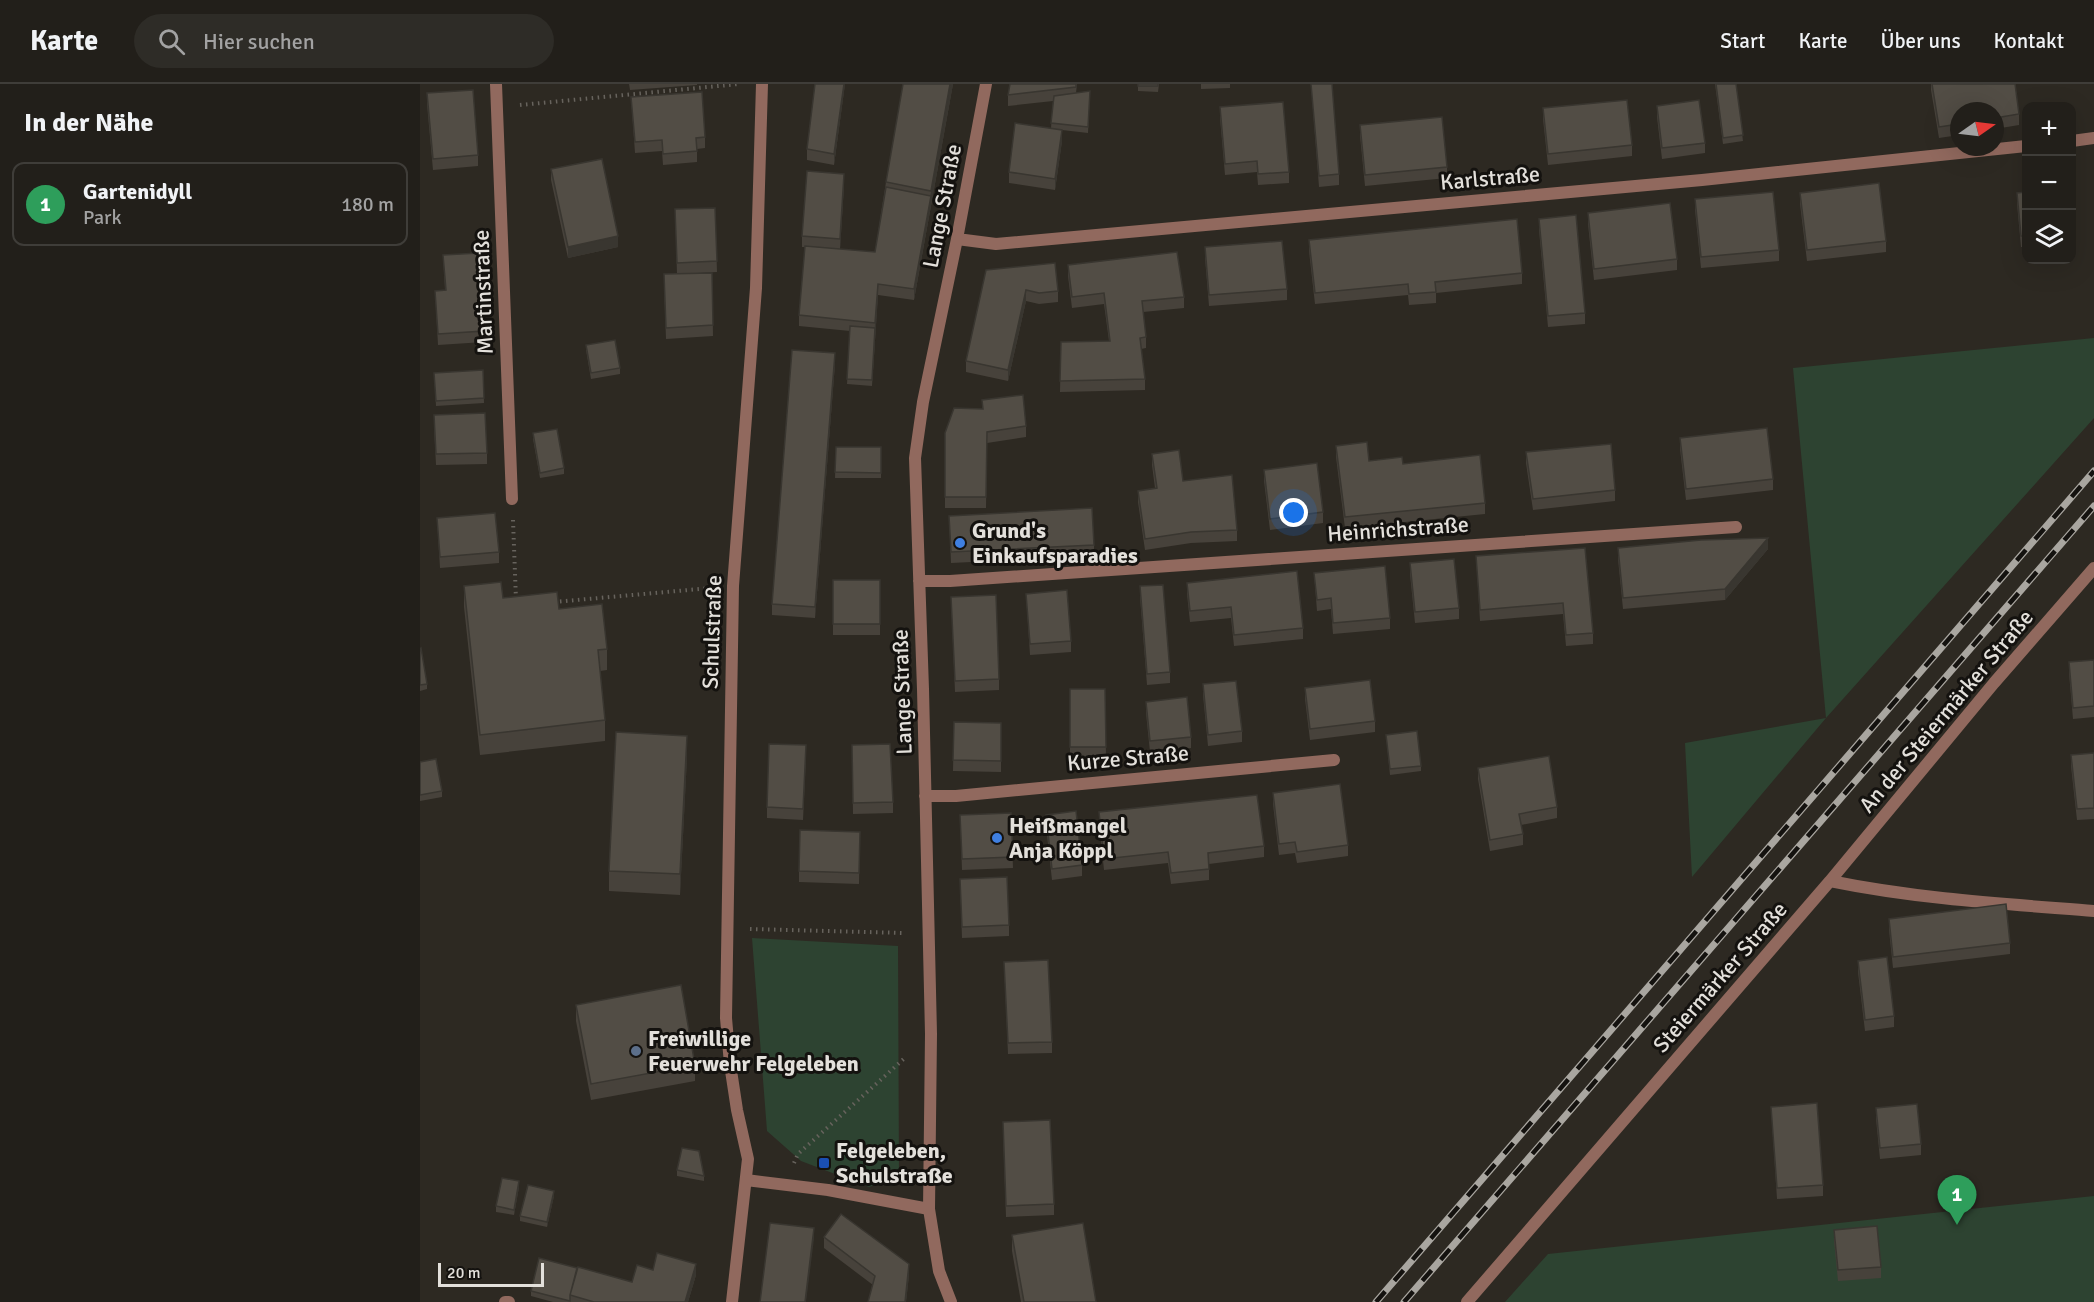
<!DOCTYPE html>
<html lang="de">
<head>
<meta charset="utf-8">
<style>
	:root { --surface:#221f1a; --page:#2e2c27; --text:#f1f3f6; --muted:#a2a2a2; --line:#3f3d39; --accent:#b45309 }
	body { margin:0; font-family:Signika,sans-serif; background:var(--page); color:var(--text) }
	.controls { position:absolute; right:18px; top:18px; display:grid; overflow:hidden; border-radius:12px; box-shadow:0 6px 24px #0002 }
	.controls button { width:54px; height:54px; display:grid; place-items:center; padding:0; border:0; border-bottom:2px solid var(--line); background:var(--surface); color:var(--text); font:30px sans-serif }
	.compass { position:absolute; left:1530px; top:18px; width:54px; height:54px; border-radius:50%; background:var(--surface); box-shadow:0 6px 24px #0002; rotate:76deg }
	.scale { position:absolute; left:18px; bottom:15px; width:106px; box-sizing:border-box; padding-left:6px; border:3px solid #e3e0db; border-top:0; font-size:16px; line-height:21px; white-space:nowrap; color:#e3e0db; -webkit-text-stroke:4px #14120f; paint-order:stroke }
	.you { position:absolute; left:874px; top:429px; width:21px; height:21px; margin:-15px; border:4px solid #fff; border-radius:50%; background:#1a73e8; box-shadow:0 0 0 9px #1a73e833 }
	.badge { display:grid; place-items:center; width:39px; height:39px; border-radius:50%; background:var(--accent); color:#fff; font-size:20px; font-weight:700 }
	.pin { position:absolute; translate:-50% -50px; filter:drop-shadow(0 2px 3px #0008) }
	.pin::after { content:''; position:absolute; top:32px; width:21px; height:18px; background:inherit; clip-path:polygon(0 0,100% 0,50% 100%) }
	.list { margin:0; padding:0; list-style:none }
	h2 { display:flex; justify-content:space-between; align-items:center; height:78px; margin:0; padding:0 24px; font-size:26px }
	h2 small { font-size:20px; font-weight:400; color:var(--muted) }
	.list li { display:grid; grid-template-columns:39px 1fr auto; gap:18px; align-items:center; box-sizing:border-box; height:84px; margin:0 12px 12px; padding:0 12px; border:2px solid var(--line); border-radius:12px }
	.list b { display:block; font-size:22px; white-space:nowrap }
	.list p { margin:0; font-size:20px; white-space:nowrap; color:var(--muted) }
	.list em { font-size:20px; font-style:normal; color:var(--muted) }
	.icon { flex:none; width:33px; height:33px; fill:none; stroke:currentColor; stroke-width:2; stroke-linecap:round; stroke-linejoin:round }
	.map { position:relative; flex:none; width:1674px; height:1218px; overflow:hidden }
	header { display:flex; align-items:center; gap:36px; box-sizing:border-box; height:84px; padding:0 30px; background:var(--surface); border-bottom:2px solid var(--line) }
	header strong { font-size:28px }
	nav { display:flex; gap:33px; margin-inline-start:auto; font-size:21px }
	.search { width:420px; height:54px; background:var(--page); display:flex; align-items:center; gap:15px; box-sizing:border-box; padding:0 21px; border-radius:33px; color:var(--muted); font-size:22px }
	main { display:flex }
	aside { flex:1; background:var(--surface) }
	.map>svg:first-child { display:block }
	.green { fill:#2d4331 }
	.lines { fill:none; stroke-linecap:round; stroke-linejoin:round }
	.path { stroke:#67635d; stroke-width:4; stroke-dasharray:1.5 4.5; stroke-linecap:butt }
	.minor { stroke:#91695e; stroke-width:12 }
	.rail-casing { stroke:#a9a6a0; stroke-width:7 }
	.rail { stroke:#14120f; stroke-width:4.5; stroke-dasharray:14; stroke-linecap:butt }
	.wall { fill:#47423b }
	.shaded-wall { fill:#393630 }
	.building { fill:#524d45; stroke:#393630; stroke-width:1.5 }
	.shop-dot { fill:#3f7fe0; stroke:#14120f; stroke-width:2 }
	.service-dot { fill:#5c6f8a; stroke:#14120f; stroke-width:2 }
	.transit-dot { fill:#1a4fb4; stroke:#14120f; stroke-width:2 }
	.labels { text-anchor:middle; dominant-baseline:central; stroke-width:6; stroke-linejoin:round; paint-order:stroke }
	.street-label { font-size:22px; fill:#e3e0db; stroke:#14120f }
	.poi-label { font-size:22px; font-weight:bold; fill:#e3e0db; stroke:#14120f; text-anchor:start }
</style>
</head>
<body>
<header>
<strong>Karte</strong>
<div class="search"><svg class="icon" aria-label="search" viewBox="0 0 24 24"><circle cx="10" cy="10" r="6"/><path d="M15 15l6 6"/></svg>Hier suchen</div>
<nav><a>Start</a><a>Karte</a><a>Über uns</a><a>Kontakt</a></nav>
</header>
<main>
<aside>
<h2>In der Nähe<small></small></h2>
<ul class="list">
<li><span class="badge" style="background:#2e9e5b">1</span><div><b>Gartenidyll</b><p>Park</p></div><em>180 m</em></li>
</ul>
</aside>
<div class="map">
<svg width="1674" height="1218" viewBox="0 0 1674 1218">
	<rect width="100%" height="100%" fill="#2d2922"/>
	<path class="green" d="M1674 254V334L1406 634 1272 793 1265 659 1406 634 1373 284Z
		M332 854 478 862 479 1092 449 1103 381 1077 347 1047Z
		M1674 1112V1218H1085L1128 1170Z"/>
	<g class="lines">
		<path class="path" d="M100 21 319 0
			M93 436 96 516
			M134 518 291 504
			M330 845 484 849
			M374 1079 378 1070 486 973"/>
		<path class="minor" d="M76 0 92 415
			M1652 57 1674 54
			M537 155 576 160 1282 96 1606 62
			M499 497H530L1316 443
			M505 712H536L914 676
			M1410 797 1574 599 1674 484
			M326 1096 408 1106 509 1125
			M85 1218H89
			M312 1218 328 1075 317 1026 310 980 306 934 313 502 336 204 342 0
			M531 1218 519 1187 509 1125 511 950 503 605 495 374 503 318 537 155 566 0
			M1047 1218 1410 797C1498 815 1586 820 1674 827"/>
		<defs>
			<path id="rail" d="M956 1218 1674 387
				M984 1218 1674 422"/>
		</defs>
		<use href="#rail" class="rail-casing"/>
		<use href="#rail" class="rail"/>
	</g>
	<path class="wall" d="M209 0H277V1L210 6Z
		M425 0 414 81 387 76V65Z
		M483 0H533L494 216 458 211 452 302 427 300 430 247 379 242V231L385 163H382V152L424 101 420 165 455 168 466 98Z
		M657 0 656 9 670 7 668 49 642 46V57L635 106 589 99V88L631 44 633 17 588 22V11Z
		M718 0H739L738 8 718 7Z
		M781 0H810V4L781 5Z
		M891 0H912L919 90V101L899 103Z
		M1295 0H1316L1323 57 1303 60Z
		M1511 0H1595L1599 30V41L1575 45V27H1539V51L1519 54 1511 6Z
		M7 9 58 71V82L13 86 7 20Z
		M211 13 285 53V64L277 65V78L243 81 242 67 215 69Z
		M1237 22 1285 59V69L1242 75 1237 33Z
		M800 23 869 88V99L838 101 837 88 805 91 800 34Z
		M1123 24 1212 61V72L1128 81 1123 35Z
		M940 41 1027 83V94L945 102 940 52Z
		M131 85 198 163 148 174 131 96Z
		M1606 108V163H1601L1597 120V109Z
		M1380 109 1466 157V168L1387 177 1380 120Z
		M1652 114 1655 147V158H1652Z
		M1275 115 1359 166V177L1281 184 1275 126Z
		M295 124 297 188 258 190 292 189 293 252 246 255 244 201 257 190 255 125Z
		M1168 129 1257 175V186L1174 196 1168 140Z
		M1119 135 1165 229V240L1128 243 1119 146Z
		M889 156 1102 189V200L1016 209V219L989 221 988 211 895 220 889 167Z
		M785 163 867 205V216L789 222 785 174Z
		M23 171 64 247V258L18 261 15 207 25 206Z
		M648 181 764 213V224L723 228 726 253V264L721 265 725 295V306L640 308 641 258 689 257 684 220 652 224 648 192Z
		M566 186 638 207V218L619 220 606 217 588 297 546 288V277Z
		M166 261 200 284V290L171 295 166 266Z
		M415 280 395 534 352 531V520Z
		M63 286 64 319 16 322 14 289Z
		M562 316 606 342V353L567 359 566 424H525V349L562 325Z
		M14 342 67 369V380L16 381Z
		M113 349 144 384V390L120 394 113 355Z
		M1260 354 1353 395V406L1266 416 1260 365Z
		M916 362 949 377 983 380 1065 419V430L925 444 916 373Z
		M416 363H461V394H415Z
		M1106 368 1195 406V417L1113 426 1106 379Z
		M732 370 763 397 817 446V457L771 459 725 466 718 418V407L735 404 732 381Z
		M844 386 903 428V439L850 446 844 397Z
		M529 432 674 461V472L531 479Z
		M17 434 79 468V479L20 484Z
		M1165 464 1173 549V560L1146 562 1143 530 1060 537 1056 472Z
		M1198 464 1348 465 1305 516 1203 525 1198 475Z
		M990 479 1039 524V535L995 539 990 490Z
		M894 489 970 534V545L913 550 911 525 897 527Z
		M413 496H460V551H413Z
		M767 499 883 544V555L814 562 811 534 770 538 767 510Z
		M44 502 83 514 139 525 187 565V586L180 587 185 636V657L60 671 44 523Z
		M720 502 750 588V599L727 601 720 513Z
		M606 510 651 557V568L610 571Z
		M531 513 579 595V606L535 608Z
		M0 565 7 600V605L0 607Z
		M1674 576V633L1653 635 1649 589V578Z
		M783 600 822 647V658L788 662 783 611Z
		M885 604 955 637V648L890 656 885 615Z
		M650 605H685L686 674H650Z
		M726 618 771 653V664L730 668 726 629Z
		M534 638 581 639V688L533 687Z
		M966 651 1001 682V687L970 691Z
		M432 661 473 718V729L433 730Z
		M1674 669V735L1657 736 1651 682V671Z
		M386 672 383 736 347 734V723Z
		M267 673 260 811 189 807V787Z
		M0 678 22 707V713L0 717Z
		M1058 684 1137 723V734L1101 741 1103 750V761L1070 767 1058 695Z
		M853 709 928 761V772L877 779 875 769 859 771 853 720Z
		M679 728 844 762V773L789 780V796L751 800 748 779 684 786 679 739Z
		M591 729 593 784 542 786 540 731Z
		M626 731 662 781V792L632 796 626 742Z
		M440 748 439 800 379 798V787Z
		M540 795 589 841V852L542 854Z
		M1469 835 1590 859V870L1473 884 1469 846Z
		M1438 877 1474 932V943L1445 947 1438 888Z
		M584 878 632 958V969L588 970Z
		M156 921 275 981V997L171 1016 156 937Z
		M1351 1023 1403 1101V1112L1357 1115Z
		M1456 1024 1501 1060V1071L1460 1075 1456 1035Z
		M583 1049 634 1120V1131L586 1133Z
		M257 1086 284 1092V1097L257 1092Z
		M99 1103 94 1131 76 1128V1122Z
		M134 1112 127 1143 100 1137V1132Z
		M1414 1146 1461 1183V1194L1418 1197 1414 1157Z
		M592 1151 676 1218H601L592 1167Z
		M404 1153 489 1191 486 1218H448L453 1201 404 1164Z
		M233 1186 276 1191 268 1218H133L111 1212V1207L212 1198Z"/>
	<path class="shaded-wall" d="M424 0H425L414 81V70Z
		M530 0H533L494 216V205Z
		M642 46V57L635 106V95Z
		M424 90V101L420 166V155Z
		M198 152V163L148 174V163Z
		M458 200V211L452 302 455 239Z
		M606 206V217L588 297V286Z
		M415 269V280L395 534V523Z
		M1348 454V465L1305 516V505Z
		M267 652V673L260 811V790Z
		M99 1097V1103L94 1131V1126Z
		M134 1107V1112L127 1143V1138Z
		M394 1144V1155L386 1218H385Z
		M276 1180V1191L268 1218H265Z
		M489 1180V1191L486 1218H485Z"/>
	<path class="building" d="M395 0H424L414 70 387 65Z
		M483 0H530L511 107 466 98Z
		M590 0H656V3L588 11Z
		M718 0H738V2H718Z
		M891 0H912L919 90 899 92Z
		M1296 0H1316L1323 51 1303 54Z
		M1512 0H1595L1599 30 1575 34V27H1539V40L1519 43Z
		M53 6 58 71 13 75 7 9Z
		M670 7 668 43 631 39 634 12Z
		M282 8 285 53 276 54 277 67 243 70 242 56 215 58 211 13Z
		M1207 16 1212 61 1128 70 1123 24Z
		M1279 16 1285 59 1242 64 1237 22Z
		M863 18 869 88 838 90 837 77 805 80 800 23Z
		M1022 33 1027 83 945 91 940 41Z
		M595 39 642 46 635 95 589 88Z
		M182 75 198 152 148 163 131 85Z
		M387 87 424 90 420 155 382 152Z
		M1459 99 1466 157 1387 166 1380 109Z
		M466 103 511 112 494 205 458 200 455 239 379 231 385 162 455 168Z
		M1353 108 1359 166 1281 173 1275 115Z
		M1606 108V152H1601L1597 109Z
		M1652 114 1655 147H1652Z
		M1250 119 1257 175 1174 185 1168 129Z
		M295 124 297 177 257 179 255 125Z
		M1156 131 1165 229 1128 232 1119 135Z
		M1097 135 1102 189 1015 198 1016 208 989 210 988 200 895 209 889 156Z
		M862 157 867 205 789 211 785 163Z
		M757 168 764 213 722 217 726 253 720 254 725 295 640 297 641 258 690 257 684 209 652 213 648 181Z
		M59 169 64 247 18 250 15 207 26 206 23 171Z
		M635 179 638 207 619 209 606 206 588 286 546 277 566 186Z
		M292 189 293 241 246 244 244 190Z
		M430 242 455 244 452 296 427 295Z
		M195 256 200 284 171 289 166 261Z
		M372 266 415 269 395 523 352 520Z
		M63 286 64 314 16 317 14 289Z
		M603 311 606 342 567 348 566 413H525V349L534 324 563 325 562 316Z
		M65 329 67 369 16 370 14 331Z
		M1347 344 1353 395 1266 405 1260 354Z
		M137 345 144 384 120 389 113 349Z
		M947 358 949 377 982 373 983 380 1060 371 1065 419 925 433 916 362Z
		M1191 360 1195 406 1113 415 1106 368Z
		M416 363H461V389L415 388Z
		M759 366 763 397 812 391 817 446 771 448 725 455 718 407 737 404 732 370Z
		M897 379 903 428 850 435 844 386Z
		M672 424 674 461 531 468 529 432Z
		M75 429 79 468 20 473 17 434Z
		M1348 454 1305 505 1203 514 1198 464 1281 456Z
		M1165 464 1173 549 1146 551 1143 519 1060 526 1056 472Z
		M1034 475 1039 524 995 528 990 479Z
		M965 482 970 534 913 539 911 514 897 516 894 489Z
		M877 487 883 544 814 551 811 523 770 527 767 499Z
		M413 496H460V540H413Z
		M81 498 83 514 137 508 139 525 182 520 187 565 178 566 185 636 60 651 44 502Z
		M743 501 750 588 727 590 720 502Z
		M647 506 651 557 610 560 606 510Z
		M576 511 579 595 535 597 531 513Z
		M1 564 7 600 0 601V565Z
		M1674 576V622L1653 624 1649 578Z
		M950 596 955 637 890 645 885 604Z
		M816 597 822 647 788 651 783 600Z
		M650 605H685L686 663H650Z
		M767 613 771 653 730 657 726 618Z
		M534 638 581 639V677L533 676Z
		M997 647 1001 682 970 685 966 651Z
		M196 648 267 652 260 790 189 787Z
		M349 660 386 661 383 725 347 723Z
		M470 660 473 718 433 719 432 661Z
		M1674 669V724L1657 725 1651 671Z
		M1129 672 1137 723 1099 730 1103 750 1070 756 1058 684Z
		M16 675 22 707 0 711V678Z
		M920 700 928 761 877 768 875 758 859 760 853 709Z
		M837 711 844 762 788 769 789 785 751 789 748 768 684 775 679 728Z
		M656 727 662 781 632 785 626 731Z
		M591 729 593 773 542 775 540 731Z
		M380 746 440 748 439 789 379 787Z
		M587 793 589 841 542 843 540 795Z
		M1586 820 1590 859 1473 873 1469 835Z
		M1467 873 1474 932 1445 936 1438 877Z
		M628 876 632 958 588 959 584 878Z
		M261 901 275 981 171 1000 156 921Z
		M1397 1019 1403 1101 1357 1104 1351 1023Z
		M1497 1020 1501 1060 1460 1064 1456 1024Z
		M630 1036 634 1120 586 1122 583 1038Z
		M262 1064 279 1067 284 1092 257 1086Z
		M82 1094 99 1097 94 1126 76 1122Z
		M108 1101 134 1107 127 1138 100 1132Z
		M421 1130 489 1180 485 1218H448L455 1192 404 1153Z
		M350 1139 394 1144 385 1218H340Z
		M663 1139 676 1218H604L592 1151Z
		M1457 1142 1461 1183 1418 1186 1414 1146Z
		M237 1169 276 1180 265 1218H174L150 1211 158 1183 212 1198 217 1181 233 1186Z
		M119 1174 157 1184 150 1211V1217L111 1207Z"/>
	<g class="shop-dot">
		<circle cx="540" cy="459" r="6"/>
		<circle cx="577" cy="754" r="6"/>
	</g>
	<circle class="service-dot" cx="216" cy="967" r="6"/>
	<rect class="transit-dot" x="398" y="1073" width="12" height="12" rx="3"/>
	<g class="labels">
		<g class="street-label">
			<text transform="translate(1070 94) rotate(-5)">Karlstraße</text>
			<text transform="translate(522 122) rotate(-79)">Lange Straße</text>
			<text transform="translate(63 208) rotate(-92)">Martinstraße</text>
			<text transform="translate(978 445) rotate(-4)">Heinrichstraße</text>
			<text transform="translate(292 548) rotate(-88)">Schulstraße</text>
			<text transform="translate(482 608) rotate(-92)">Lange Straße</text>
			<text transform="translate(1526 627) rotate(-50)">An der Steiermärker Straße</text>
			<text transform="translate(708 674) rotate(-5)">Kurze Straße</text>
			<text transform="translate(1300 893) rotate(-49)">Steiermärker Straße</text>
		</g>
		<g class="poi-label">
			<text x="552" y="446">Grund's<tspan x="552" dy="25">Einkaufsparadies</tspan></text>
			<text x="589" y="741">Heißmangel<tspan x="589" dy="25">Anja Köppl</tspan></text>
			<text x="228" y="954">Freiwillige<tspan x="228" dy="25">Feuerwehr Felgeleben</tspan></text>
			<text x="416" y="1066">Felgeleben,<tspan x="416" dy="25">Schulstraße</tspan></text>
		</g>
	</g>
</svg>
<div class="controls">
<button>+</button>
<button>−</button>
<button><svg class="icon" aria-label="layers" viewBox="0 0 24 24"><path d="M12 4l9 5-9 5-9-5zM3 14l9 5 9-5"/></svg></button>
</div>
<svg class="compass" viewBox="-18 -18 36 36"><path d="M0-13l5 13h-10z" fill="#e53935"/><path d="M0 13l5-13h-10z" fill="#a2a2a2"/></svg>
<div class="scale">20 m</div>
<div class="you"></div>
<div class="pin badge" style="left:1537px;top:1141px;background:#2e9e5b">1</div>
</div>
</main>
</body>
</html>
